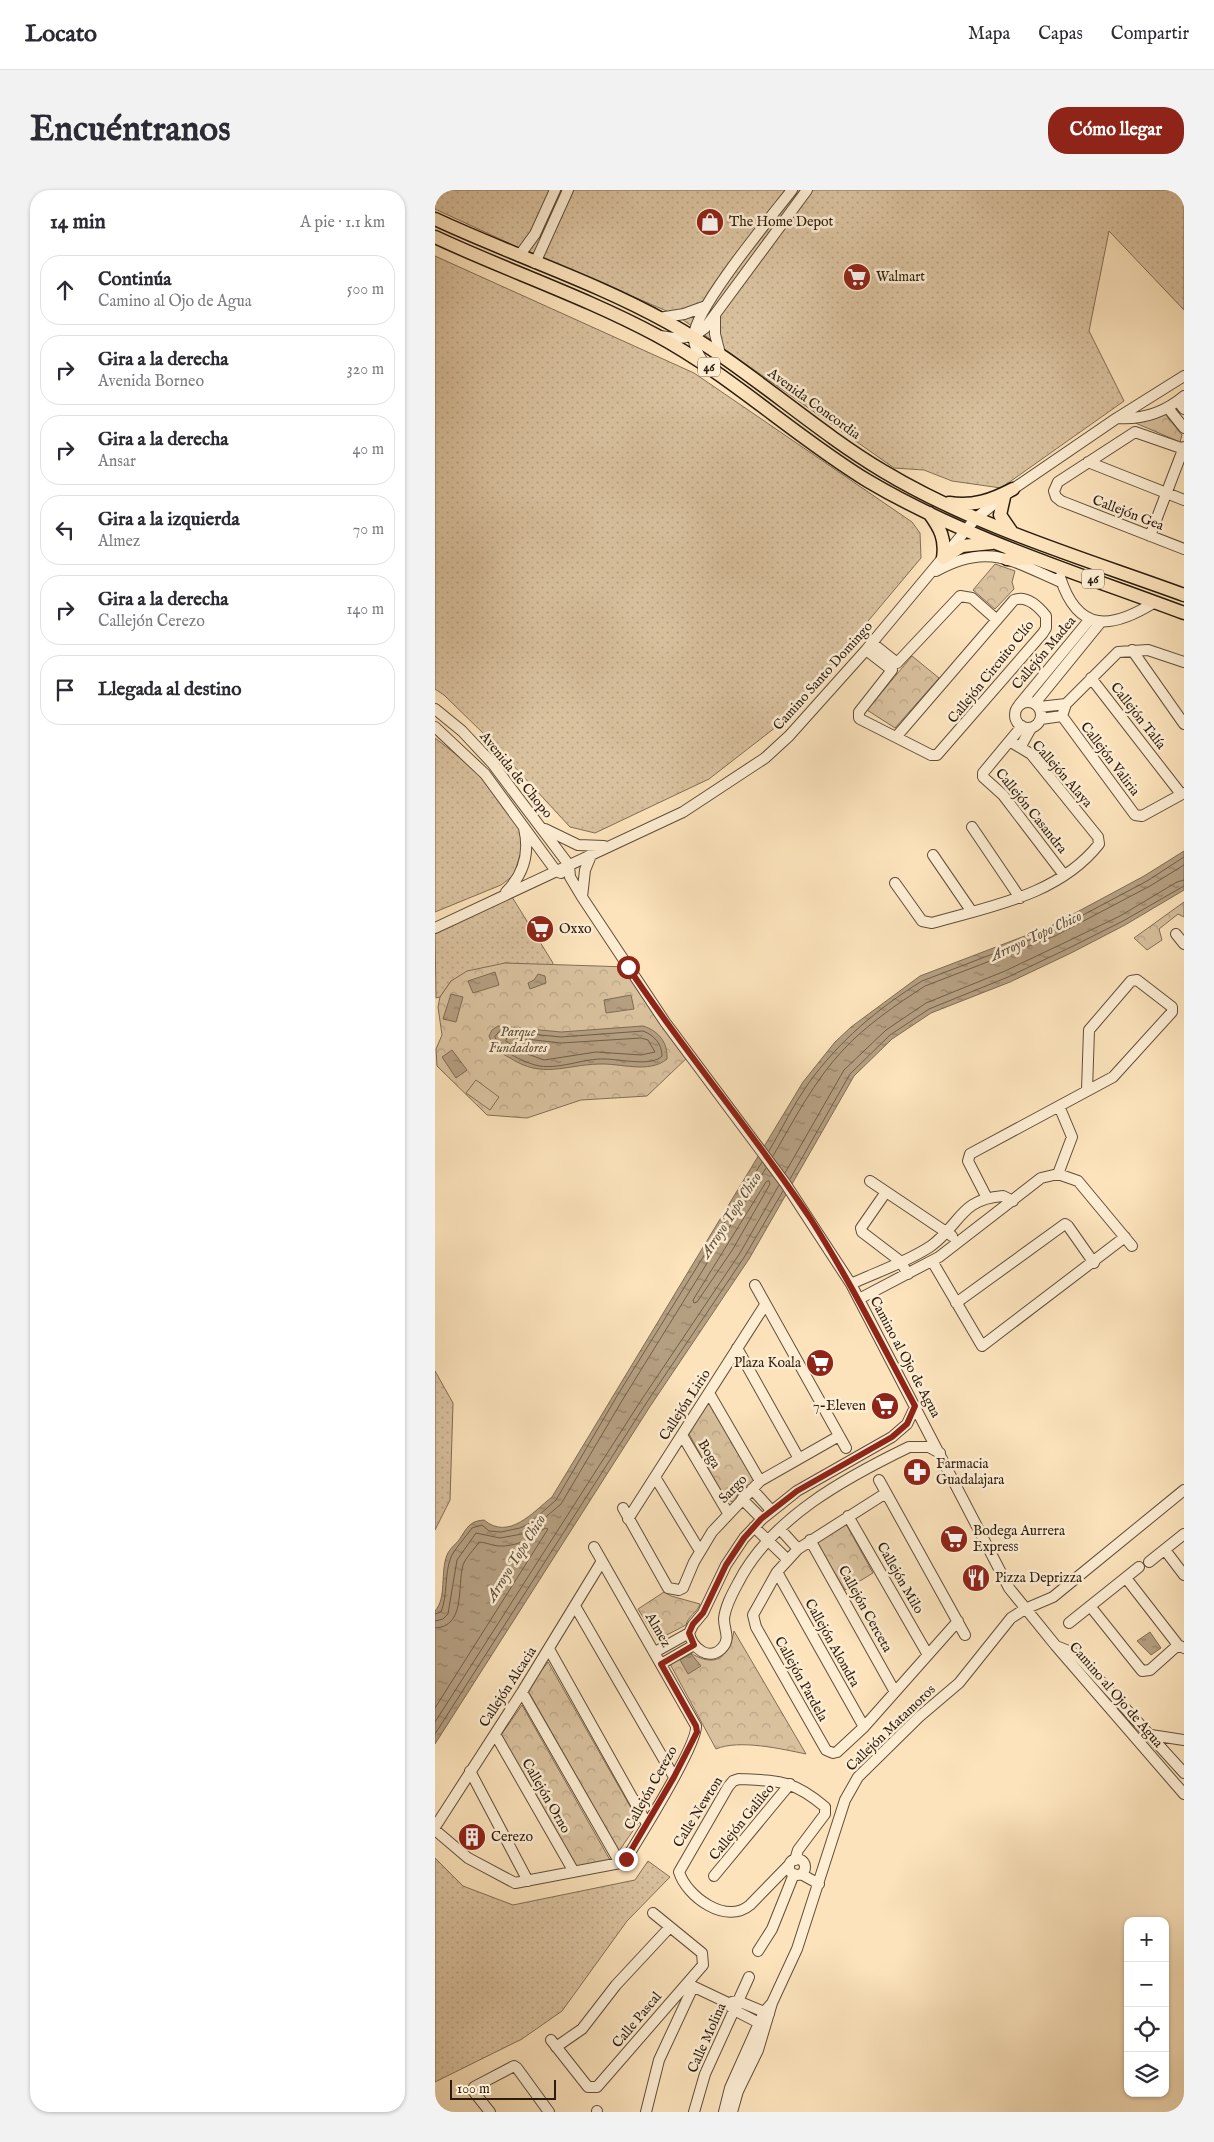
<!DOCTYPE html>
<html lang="es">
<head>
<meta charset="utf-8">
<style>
	:root { --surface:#fff; --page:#f2f2f3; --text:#2b2b33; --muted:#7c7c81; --line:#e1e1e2; --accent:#8f2418 }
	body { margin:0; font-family:"IM FELL English",serif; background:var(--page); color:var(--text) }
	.controls { position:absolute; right:15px; bottom:15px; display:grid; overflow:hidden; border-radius:10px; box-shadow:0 1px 4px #0004 }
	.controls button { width:45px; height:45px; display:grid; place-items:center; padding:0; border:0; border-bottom:1px solid var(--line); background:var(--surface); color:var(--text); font:25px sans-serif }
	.scale { position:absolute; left:15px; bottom:12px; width:106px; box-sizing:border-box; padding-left:5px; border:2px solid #2c1c0f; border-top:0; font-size:14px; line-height:18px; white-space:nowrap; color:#2c1c0f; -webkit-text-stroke:4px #fdedd3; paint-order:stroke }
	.stop { position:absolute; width:15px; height:15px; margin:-11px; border:4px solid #8f2418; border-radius:50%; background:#fff }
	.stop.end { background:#8f2418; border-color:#fff; box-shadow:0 1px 5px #0008 }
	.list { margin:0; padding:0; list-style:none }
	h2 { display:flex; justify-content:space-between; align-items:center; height:65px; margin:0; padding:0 20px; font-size:21px }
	h2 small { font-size:16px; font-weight:400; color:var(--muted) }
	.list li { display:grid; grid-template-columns:32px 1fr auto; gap:15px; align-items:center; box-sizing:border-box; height:70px; margin:0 10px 10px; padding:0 10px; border:1px solid var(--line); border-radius:20px }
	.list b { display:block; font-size:19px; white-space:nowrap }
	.list p { margin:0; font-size:16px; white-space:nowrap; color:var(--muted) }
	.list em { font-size:16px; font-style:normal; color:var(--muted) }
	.icon { flex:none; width:28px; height:28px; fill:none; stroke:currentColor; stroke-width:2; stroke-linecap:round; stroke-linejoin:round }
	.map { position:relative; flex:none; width:749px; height:1922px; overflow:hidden; border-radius:20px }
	header { display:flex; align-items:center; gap:30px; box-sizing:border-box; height:70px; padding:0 25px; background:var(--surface); border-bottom:1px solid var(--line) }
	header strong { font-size:24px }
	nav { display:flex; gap:28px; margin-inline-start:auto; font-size:18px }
	.intro { display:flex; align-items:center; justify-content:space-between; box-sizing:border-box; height:120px; padding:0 30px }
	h1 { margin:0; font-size:35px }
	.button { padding:12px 22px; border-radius:20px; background:var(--accent); color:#fff; font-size:18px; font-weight:700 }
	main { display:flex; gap:30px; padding:0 30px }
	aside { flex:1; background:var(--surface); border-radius:20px; box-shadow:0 1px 4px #0004 }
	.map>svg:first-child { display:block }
	.grass { fill:url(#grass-dots); stroke:#826e56 }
	.park { fill:url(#park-crowns); stroke:#826e56 }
	.pitch { fill:#d9c19e; stroke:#826e56 }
	.water { fill:url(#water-ripples); stroke:#7e6b53 }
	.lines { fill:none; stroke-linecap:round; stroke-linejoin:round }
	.shore { stroke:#705e48; stroke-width:1 }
	.minor-casing { stroke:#604e3a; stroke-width:12 }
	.major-casing { stroke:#2c1c0f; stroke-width:15 }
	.minor { stroke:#fdedd3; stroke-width:10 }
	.major { stroke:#fce3bb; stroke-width:12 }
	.route { stroke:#8f2418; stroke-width:6 }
	.labels { text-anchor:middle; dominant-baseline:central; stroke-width:5; stroke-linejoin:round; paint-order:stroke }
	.shield { fill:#fdedd3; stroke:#6b5b4a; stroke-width:1 }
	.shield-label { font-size:12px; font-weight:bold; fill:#2c1c0f }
	.poi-label { font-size:14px; fill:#2c1c0f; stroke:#fdedd3; text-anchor:start }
	.street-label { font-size:14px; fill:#2c1c0f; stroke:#fdedd3 }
	.park-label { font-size:14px; font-style:italic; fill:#604e3a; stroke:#fdedd3 }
	.water-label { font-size:15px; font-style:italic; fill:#63503d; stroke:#fdedd3 }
</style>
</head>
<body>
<header>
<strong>Locato</strong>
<nav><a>Mapa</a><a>Capas</a><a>Compartir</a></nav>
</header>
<div class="intro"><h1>Encuéntranos</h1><a class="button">Cómo llegar</a></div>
<main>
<aside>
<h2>14 min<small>A pie · 1.1 km</small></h2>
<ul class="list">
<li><svg class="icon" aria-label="ahead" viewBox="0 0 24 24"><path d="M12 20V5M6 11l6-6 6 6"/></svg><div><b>Continúa</b><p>Camino al Ojo de Agua</p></div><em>500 m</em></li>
<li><svg class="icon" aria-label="right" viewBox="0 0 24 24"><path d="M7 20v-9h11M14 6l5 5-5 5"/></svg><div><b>Gira a la derecha</b><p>Avenida Borneo</p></div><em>320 m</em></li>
<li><svg class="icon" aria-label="right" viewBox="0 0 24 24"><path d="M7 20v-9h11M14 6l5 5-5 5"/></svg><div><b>Gira a la derecha</b><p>Ansar</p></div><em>40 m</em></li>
<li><svg class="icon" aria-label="left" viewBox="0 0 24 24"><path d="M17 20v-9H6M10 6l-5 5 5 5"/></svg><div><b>Gira a la izquierda</b><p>Almez</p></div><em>70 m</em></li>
<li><svg class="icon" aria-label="right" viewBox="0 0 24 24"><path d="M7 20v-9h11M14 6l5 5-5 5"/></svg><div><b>Gira a la derecha</b><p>Callejón Cerezo</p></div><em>140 m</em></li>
<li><svg class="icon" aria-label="arrive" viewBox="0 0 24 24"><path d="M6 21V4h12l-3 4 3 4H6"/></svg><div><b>Llegada al destino</b></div></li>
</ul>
</aside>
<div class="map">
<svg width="749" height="1922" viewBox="0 0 749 1922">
	<defs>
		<pattern id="grass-dots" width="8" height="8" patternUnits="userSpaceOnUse" patternTransform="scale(1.25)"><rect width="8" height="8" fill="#d9c19e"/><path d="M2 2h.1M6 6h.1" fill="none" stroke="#baa587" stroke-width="1.8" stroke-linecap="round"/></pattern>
		<pattern id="park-crowns" width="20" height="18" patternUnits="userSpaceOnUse" patternTransform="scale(1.25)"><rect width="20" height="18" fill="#d9c19e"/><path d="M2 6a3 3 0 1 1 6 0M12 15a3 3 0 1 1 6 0" fill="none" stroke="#baa587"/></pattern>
		<pattern id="water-ripples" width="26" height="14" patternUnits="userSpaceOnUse" patternTransform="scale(1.25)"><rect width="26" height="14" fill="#b59f81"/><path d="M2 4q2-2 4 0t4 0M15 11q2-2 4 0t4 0" fill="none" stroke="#938168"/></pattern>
	</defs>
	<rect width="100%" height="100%" fill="#fce3bb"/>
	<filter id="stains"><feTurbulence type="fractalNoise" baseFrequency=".004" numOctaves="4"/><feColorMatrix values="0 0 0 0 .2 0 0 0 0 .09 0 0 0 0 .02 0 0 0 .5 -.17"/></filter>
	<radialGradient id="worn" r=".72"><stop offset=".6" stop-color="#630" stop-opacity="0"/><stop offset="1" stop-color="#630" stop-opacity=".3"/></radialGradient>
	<path class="grass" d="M0 0H749V120L674 41 654 141 689 211 566 298 517 291 489 280 459 278 241 125 91 61 0 19Z
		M0 66 259 183 477 332 485 343 486 368 350 530 274 589 160 643 135 637 51 546 9 505 0 499Z
		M0 548 37 577 62 606 87 641 89 652 79 685 66 695 0 722Z
		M77 707 118 773 117 776 70 773 16 791 5 807 1 808 0 742Z
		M0 1181 18 1213 15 1310 0 1340Z
		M0 1668 28 1696 78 1715 200 1690 213 1671 235 1687 192 1731 127 1821 87 1849 0 1892Z"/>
	<path class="park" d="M730 224 747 245 745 252 698 232Z
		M560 374 580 381 577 392 579 399 560 419 538 400Z
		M477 466 504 488 460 538 432 520Z
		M749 712V727L743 724 724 739 727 750 712 760 699 748Z
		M70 773 193 777 255 865 212 906 146 910 92 928 52 925 2 876 1 859 7 845 3 817 5 807 16 791 32 781Z
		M272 1214H275L319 1288 315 1297 304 1301 299 1312 291 1310 254 1244Z
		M411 1334 438 1383 410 1400 381 1352Z
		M229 1402 236 1406 265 1414C262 1423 253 1426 251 1435L222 1450 203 1419Z
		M299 1441 371 1564C347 1559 304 1549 281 1559L235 1474 254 1462C280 1479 294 1468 299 1441Z
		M113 1472 204 1632 184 1661 92 1499Z
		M87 1515 175 1670 139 1679 66 1545Z"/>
	<path class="pitch" d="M41 890 64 907 55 920 31 903Z"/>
	<path class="water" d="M749 661V700L690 735 636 763 575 792 496 823 457 849 419 886 314 1069 214 1218 0 1554V1421C12 1408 5 1382 12 1365 15 1358 20 1355 24 1350 32 1338 34 1331 49 1330 74 1351 98 1322 117 1307L368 892 400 852 416 837 485 786 616 736 709 686Z
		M60 782 64 795 38 803 33 791Z
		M103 784 110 786 111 793 95 799 93 793 99 790Z
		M16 804 28 807 21 832 8 829Z
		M196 805 199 819 171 823 169 810Z
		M63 836 126 842 208 836C224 841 233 853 232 869 214 884 185 873 164 874 129 875 108 889 75 868 65 863 58 857 54 846L57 840Z
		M17 860 32 880 21 888 7 867Z
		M715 1442 726 1458 716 1465 702 1451Z
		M256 1464 266 1476 253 1484 245 1470Z"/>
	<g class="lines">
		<path class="shore" d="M65 841 126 847 208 841C219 845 227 854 227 866 217 877 184 869 170 869 148 868 122 881 100 875 87 871 64 861 60 847Z
			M73 847 126 853 206 848 213 850 220 862 206 865 161 862 109 870 84 861 71 851Z
			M334 961C347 939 358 915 373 894 403 852 443 818 487 791L618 741 712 691 749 667
			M338 966C359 930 379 891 408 860 430 836 462 814 490 796L620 746 715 696 749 675
			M350 983 409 880 451 840 491 813 570 781 631 752 685 726 742 692 749 690
			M355 989 415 884 455 845 494 819 573 787 634 758 688 731 749 696
			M334 991 335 994 298 1059 262 1112 259 1113 258 1110 331 992Z
			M0 1424 6 1422C13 1404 9 1385 16 1367 19 1360 32 1345 37 1338L47 1335 54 1341 66 1342 85 1338 95 1333 121 1310 182 1206 327 972
			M0 1431 8 1429 13 1424 22 1370 41 1343 65 1348 87 1344 98 1338 126 1314 188 1209 331 978
			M0 1438C31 1437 22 1396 28 1375 31 1367 39 1360 44 1352 49 1352 56 1355 63 1356 80 1357 97 1349 110 1338L113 1339 0 1518
			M0 1532 205 1212 305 1063 344 995
			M0 1544 210 1215 310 1066 348 1001"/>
		<defs>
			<path id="minor" d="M84 66 100 44 120 0
				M100 73 133 0
				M280 126V144L285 164
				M224 128 249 124 271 116
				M225 146C242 149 256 150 270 138L372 0
				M269 173C263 165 258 156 259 145 261 117 336 27 357 0
				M743 211 749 219
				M733 218 749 238
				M682 228C708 230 730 222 749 206
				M749 259 700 242 623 292 619 301 621 307 626 311 749 359
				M653 272 749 310
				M715 346 749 257
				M501 381C553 352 577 371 626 392
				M625 387C643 444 677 439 720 412
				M437 453 462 473 525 406 537 408 562 430
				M431 460 457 480 424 522V528L425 529 496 565H502L608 443 611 438V426C603 416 592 405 579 410L461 547
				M697 460 749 534
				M656 488 746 604
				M580 525a13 13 0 1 1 26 0a13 13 0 1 1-26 0Z
				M600 513 665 433
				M584 515 655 429
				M604 517 631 514
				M0 519 27 541 57 573 134 675 135 687 147 707 230 832 350 993 416 1094 574 1398 621 1456 749 1604
				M627 526 700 625 707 626 749 603
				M627 526 631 514 683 462 713 460 749 472
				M606 529 627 526
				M587 536 548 583V587L568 605 629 685
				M0 537 50 584 121 681 126 683
				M586 556 596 538
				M537 637 585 708
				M110 639 143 655 169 656
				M498 665 537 722
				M460 693 487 731 497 733C556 716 624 705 664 654L663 647 596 564 576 552
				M71 702C89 684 95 663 89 638
				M147 707 150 680 157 663
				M0 738 248 622 330 568 354 546 431 460 541 328 578 299 682 228 749 186
				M741 744 749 754
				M623 984 637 947 624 916
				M435 991 517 1046
				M451 1002 426 1038 427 1042 465 1071 473 1084
				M552 1008 533 971 535 964 678 887 737 822V817L702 790 696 791 654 840 652 900
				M497 1071 547 1156 690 1047
				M416 1094C442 1082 472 1072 496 1056 526 1034 525 1009 568 1006L578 1011
				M320 1095 411 1258
				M424 1109 504 1067 606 988 623 984 643 991 697 1056
				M521 1113 630 1034 633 1036 659 1073
				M302 1158 363 1267
				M274 1203 325 1291
				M480 1217 472 1234 457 1247 362 1301 327 1329 309 1348 291 1375 268 1423 258 1435 254 1443C257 1458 274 1472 287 1458 296 1449 289 1440 289 1429 290 1417 297 1404 303 1393 336 1328 410 1288 474 1257H494L505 1263
				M247 1245 293 1323
				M220 1287 265 1361
				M444 1290 530 1445
				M317 1299 336 1320
				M451 1303 363 1359 342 1382 318 1425 321 1437 391 1560 398 1563 402 1562 429 1537 523 1431
				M307 1309 327 1329
				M188 1318 233 1398 244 1400 248 1398 259 1372 277 1342 325 1291 404 1246
				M413 1326 493 1465
				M193 1329 330 1115
				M319 1337 352 1369
				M345 1339 363 1359
				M375 1350 460 1502
				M730 1360 749 1385
				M714 1372 749 1344
				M342 1382 429 1537
				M691 1388 743 1455 749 1458
				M140 1416 239 1587
				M655 1416 707 1481 715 1480 743 1455
				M634 1433 704 1377
				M621 1456 641 1464 749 1583
				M114 1459 212 1634
				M220 1462 254 1443
				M226 1474 259 1455
				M87 1502 185 1673
				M60 1544 139 1682
				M716 1545 749 1550
				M35 1581 93 1691
				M0 1637 87 1502 167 1371
				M0 1640 33 1668 80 1693 185 1673 191 1669C204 1648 263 1554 261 1536L159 1357
				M354 1677a8 8 0 1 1 16 0a8 8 0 1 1-16 0Z
				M354 1675 315 1715C291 1735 252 1707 244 1682L293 1597 298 1591 304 1589C345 1591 358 1590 390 1617V1624L363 1660 360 1670
				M366 1684 384 1694
				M279 1686 355 1594
				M323 1761 337 1739 359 1684
				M253 1794 291 1812 299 1820 328 1835
				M297 1812 303 1811 334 1824
				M116 1850 153 1897H162L268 1775 267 1763 218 1723
				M121 1857 147 1839 181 1795 235 1737
				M162 1921V1922
				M55 1922 39 1902V1897L79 1876 82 1878 114 1922
				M211 1922 224 1870 258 1797
				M259 1922 270 1884 314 1787
				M289 1922 295 1898 329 1822 337 1813
				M297 1922 303 1901 323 1860 337 1813 362 1759 410 1610 423 1587 484 1527 524 1493 576 1428 590 1419 618 1407 749 1300"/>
			<path id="major" d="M0 29C77 65 158 91 232 132 309 174 373 236 448 281 541 337 648 368 749 405
				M0 47C73 81 150 107 221 145 297 186 359 246 433 291 529 348 645 384 749 423
				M569 307 565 325 576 341
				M514 313C538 317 557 310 578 299
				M494 323C505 338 511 349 508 368
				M508 368 527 356 557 353
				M572 369H597"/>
		</defs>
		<use href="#minor" class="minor-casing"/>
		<use href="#major" class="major-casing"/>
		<use href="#minor" class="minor"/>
		<use href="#major" class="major"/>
	</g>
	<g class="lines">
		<path class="route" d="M191 1669 239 1587 262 1542 261 1536 226 1474 259 1455 254 1443 258 1434 268 1423 291 1375 309 1348 326 1329 362 1301 457 1247 472 1234 480 1216C446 1153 414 1089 375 1028 318 942 250 863 193 777"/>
	</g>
	<defs>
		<symbol id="shop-disc" viewBox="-11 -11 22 22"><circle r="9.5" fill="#8f2418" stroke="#fdedd3"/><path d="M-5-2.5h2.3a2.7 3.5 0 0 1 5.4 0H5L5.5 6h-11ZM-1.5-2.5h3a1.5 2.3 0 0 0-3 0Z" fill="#fff"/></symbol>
		<symbol id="supermarket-disc" viewBox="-11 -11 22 22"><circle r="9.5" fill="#8f2418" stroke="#fdedd3"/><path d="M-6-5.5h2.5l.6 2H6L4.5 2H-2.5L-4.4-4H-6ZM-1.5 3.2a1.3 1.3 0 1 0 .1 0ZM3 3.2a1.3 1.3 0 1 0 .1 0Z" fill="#fff"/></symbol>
		<symbol id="pharmacy-disc" viewBox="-11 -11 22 22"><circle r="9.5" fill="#8f2418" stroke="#fdedd3"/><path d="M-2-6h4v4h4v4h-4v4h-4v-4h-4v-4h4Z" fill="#fff"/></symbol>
		<symbol id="restaurant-disc" viewBox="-11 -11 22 22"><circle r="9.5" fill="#8f2418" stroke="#fdedd3"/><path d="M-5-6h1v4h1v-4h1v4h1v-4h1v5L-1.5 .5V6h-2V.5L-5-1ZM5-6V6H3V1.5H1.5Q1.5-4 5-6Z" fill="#fff"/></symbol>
		<symbol id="building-disc" viewBox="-11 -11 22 22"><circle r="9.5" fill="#8f2418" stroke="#fdedd3"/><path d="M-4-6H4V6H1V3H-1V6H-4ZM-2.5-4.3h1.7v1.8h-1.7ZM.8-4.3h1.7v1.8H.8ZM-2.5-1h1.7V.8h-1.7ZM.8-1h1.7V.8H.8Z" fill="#fff"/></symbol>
	</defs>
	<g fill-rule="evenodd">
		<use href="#shop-disc" x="259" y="16" width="32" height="32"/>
		<use href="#supermarket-disc" x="406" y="71" width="32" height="32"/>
		<use href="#supermarket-disc" x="89" y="723" width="32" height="32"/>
		<use href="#supermarket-disc" x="369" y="1157" width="32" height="32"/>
		<use href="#supermarket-disc" x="434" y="1200" width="32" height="32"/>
		<use href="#pharmacy-disc" x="466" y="1266" width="32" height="32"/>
		<use href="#supermarket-disc" x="503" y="1333" width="32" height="32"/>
		<use href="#restaurant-disc" x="525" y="1372" width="32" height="32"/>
		<use href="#building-disc" x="21" y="1631" width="32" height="32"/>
	</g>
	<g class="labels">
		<g class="shield">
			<rect x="263" y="167.5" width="22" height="19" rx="4"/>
			<rect x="647" y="379.5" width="22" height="19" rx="4"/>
		</g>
		<g class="shield-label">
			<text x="274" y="177">46</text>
			<text x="658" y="389">46</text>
		</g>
		<g class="poi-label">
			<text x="294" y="32">The Home Depot</text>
			<text x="441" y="87">Walmart</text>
			<text x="124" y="739">Oxxo</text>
			<text x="366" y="1173" text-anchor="end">Plaza Koala</text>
			<text x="431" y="1216" text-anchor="end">7-Eleven</text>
			<text x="501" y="1274">Farmacia<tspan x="501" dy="16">Guadalajara</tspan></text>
			<text x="538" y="1341">Bodega Aurrera<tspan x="538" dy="16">Express</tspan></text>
			<text x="560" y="1388">Pizza Deprizza</text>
			<text x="56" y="1647">Cerezo</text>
		</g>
		<g class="street-label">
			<text transform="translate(379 214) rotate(36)">Avenida Concordia</text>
			<text transform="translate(693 323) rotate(21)">Callejón Gea</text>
			<text transform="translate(609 463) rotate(-50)">Callejón Madea</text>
			<text transform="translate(556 482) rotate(-51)">Callejón Circuito Clío</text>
			<text transform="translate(388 486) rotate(-48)">Camino Santo Domingo</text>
			<text transform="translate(703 526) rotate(52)">Callejón Talía</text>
			<text transform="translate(675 569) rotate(53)">Callejón Valiria</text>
			<text transform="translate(627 584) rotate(49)">Callejón Alaya</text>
			<text transform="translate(81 585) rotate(51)">Avenida de Chopo</text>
			<text transform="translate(596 621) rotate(51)">Callejón Casandra</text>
			<text transform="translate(470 1167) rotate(62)">Camino al Ojo de Agua</text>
			<text transform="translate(250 1215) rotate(-57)">Callejón Lirio</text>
			<text transform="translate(274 1264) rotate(59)">Boga</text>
			<text transform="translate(298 1299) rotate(-46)">Sargo</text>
			<text transform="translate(465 1388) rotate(60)">Callejón Milo</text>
			<text transform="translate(430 1419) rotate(61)">Callejón Cerceta</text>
			<text transform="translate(223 1440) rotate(60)">Almez</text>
			<text transform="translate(397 1453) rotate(61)">Callejón Alondra</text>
			<text transform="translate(366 1489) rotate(61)">Callejón Pardela</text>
			<text transform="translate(73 1497) rotate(-57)">Callejón Alcacia</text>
			<text transform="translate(681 1505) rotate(49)">Camino al Ojo de Agua</text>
			<text transform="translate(456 1538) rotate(-44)">Callejón Matamoros</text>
			<text transform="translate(216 1598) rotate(-61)">Callejón Cerezo</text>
			<text transform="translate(111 1606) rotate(60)">Callejón Orno</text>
			<text transform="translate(263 1622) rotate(-58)">Calle Newton</text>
			<text transform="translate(307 1632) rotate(-51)">Callejón Galileo</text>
			<text transform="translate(202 1830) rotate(-50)">Calle Pascal</text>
			<text transform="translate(272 1848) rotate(-66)">Calle Molina</text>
		</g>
		<g class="park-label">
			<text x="83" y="842">Parque<tspan x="83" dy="16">Fundadores</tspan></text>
		</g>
		<g class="water-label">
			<text transform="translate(601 746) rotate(-25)">Arroyo Topo Chico</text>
			<text transform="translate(296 1025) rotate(-57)">Arroyo Topo Chico</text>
			<text transform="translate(81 1368) rotate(-58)">Arroyo Topo Chico</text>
		</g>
	</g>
	<rect width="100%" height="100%" filter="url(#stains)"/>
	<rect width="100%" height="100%" fill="url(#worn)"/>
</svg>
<div class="controls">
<button>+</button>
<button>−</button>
<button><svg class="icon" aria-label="locate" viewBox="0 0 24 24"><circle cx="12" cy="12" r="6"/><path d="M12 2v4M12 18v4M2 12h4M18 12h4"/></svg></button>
<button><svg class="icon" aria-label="layers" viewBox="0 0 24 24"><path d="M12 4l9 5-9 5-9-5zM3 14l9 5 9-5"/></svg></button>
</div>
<div class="scale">100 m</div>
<div class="stop" style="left:193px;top:777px"></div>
<div class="stop end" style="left:191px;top:1669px"></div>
</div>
</main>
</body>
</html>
